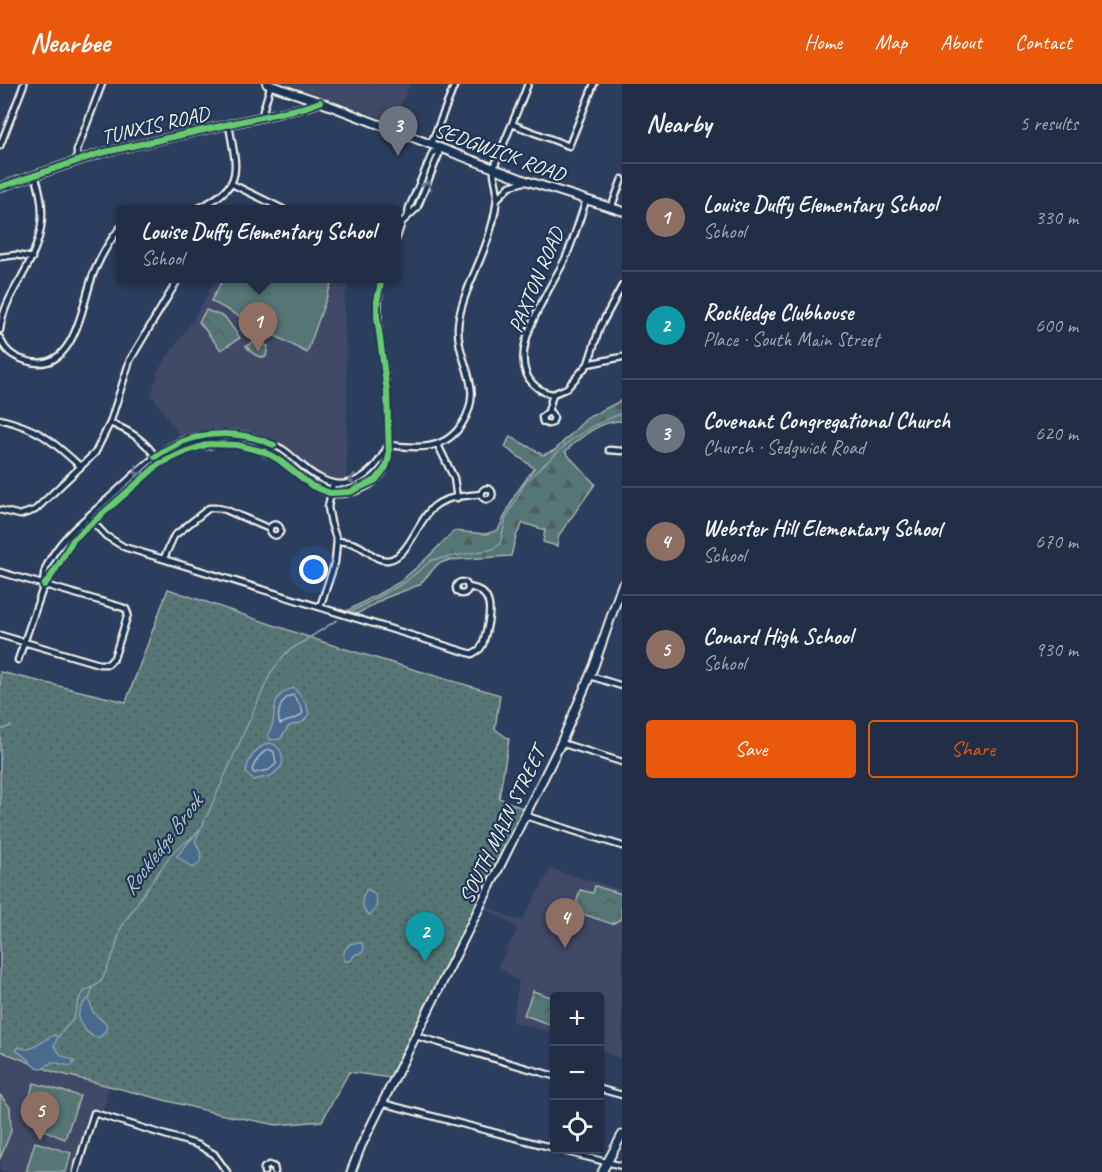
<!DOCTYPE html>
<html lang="en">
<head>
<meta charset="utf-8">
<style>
	:root { --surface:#212e46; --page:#29364d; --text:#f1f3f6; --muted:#a2a8b3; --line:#3e4a5f; --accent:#ea580c }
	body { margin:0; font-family:Caveat,sans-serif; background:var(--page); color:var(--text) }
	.controls { position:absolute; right:18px; bottom:18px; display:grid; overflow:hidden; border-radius:6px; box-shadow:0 2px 4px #0004 }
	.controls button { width:54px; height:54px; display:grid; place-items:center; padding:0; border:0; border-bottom:2px solid var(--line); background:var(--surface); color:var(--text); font:30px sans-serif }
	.you { position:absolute; left:314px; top:486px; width:21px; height:21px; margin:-15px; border:4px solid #fff; border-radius:50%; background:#1a73e8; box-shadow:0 0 0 9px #1a73e833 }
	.badge { display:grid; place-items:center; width:39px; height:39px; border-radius:50%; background:var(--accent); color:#fff; font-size:20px; font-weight:700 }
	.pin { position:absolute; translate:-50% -50px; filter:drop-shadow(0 2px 3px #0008) }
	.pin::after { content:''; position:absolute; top:32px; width:21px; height:18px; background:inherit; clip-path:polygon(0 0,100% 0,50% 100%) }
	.popup { position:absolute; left:116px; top:121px; width:285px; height:78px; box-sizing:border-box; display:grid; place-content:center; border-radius:6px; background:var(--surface); filter:drop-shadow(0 2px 4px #0005); font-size:20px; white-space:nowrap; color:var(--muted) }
	.popup b { font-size:22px; color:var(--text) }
	.popup::after { content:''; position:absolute; left:50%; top:100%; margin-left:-12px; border:12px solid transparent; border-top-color:var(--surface) }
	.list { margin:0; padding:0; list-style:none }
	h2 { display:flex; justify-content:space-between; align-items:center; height:78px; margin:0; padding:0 24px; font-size:26px }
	h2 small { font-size:20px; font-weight:400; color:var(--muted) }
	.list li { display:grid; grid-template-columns:39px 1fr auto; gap:18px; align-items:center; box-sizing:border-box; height:108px; padding:0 24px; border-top:2px solid var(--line) }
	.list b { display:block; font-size:22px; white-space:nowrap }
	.list p { margin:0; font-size:20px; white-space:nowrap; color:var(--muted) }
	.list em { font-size:20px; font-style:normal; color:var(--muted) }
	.actions { display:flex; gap:12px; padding:18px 24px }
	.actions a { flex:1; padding:14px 0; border:2px solid var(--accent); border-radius:6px; text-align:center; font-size:21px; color:var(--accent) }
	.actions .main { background:var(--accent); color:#fff }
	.icon { flex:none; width:33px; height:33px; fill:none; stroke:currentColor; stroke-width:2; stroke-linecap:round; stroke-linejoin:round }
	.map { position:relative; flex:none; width:622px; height:1088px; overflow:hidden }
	header { display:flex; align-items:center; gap:36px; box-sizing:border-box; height:84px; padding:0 30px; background:var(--accent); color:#fff }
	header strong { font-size:28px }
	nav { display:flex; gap:33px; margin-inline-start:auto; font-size:21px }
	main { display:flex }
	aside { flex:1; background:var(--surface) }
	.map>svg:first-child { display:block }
	.built { fill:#3f4966 }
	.grass { fill:url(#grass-dots); stroke:#a5b3ae; stroke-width:1.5 }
	.forest { fill:url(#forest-firs); stroke:#a5b3ae; stroke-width:1.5 }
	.park { fill:url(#park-crowns); stroke:#a5b3ae; stroke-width:1.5 }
	.pitch { fill:#567574; stroke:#a5b3ae; stroke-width:1.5 }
	.water { fill:#466b8d; stroke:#8ca1b1; stroke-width:1.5 }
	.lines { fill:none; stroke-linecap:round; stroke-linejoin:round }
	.shore { stroke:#aebbc4; stroke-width:1.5 }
	.stream { stroke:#8ca1b1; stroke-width:1.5 }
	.street-casing { stroke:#f4f1e8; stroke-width:9 }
	.secondary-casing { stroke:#f4f1e8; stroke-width:11 }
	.street { stroke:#1d3557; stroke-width:4.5 }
	.secondary { stroke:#1d3557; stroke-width:7 }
	.cycleway-casing { stroke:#1d3557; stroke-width:10 }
	.cycleway { stroke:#67ca6e; stroke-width:6 }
	.oneway { stroke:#68778a }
	.labels { text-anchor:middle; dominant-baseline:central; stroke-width:4.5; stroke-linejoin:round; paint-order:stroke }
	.street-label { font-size:21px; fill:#f4f1e8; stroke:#1d3557 }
	.water-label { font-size:22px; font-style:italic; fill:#b7c2c8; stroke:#1d3557 }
</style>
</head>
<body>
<header>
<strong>Nearbee</strong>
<nav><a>Home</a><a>Map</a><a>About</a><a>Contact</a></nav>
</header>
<main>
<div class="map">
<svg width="622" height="1088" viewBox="0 0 622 1088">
	<defs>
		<pattern id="grass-dots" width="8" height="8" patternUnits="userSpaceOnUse" patternTransform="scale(1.5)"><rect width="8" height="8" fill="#567574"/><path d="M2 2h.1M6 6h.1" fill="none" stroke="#505e5d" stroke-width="1.8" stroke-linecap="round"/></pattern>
		<pattern id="forest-firs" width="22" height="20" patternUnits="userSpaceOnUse" patternTransform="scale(1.5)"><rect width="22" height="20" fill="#567574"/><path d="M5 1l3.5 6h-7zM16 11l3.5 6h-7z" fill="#505e5d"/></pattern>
		<pattern id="park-crowns" width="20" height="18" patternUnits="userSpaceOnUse" patternTransform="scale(1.5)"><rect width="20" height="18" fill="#567574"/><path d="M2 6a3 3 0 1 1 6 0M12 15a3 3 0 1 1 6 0" fill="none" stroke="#505e5d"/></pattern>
	</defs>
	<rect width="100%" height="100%" fill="#2c3e5e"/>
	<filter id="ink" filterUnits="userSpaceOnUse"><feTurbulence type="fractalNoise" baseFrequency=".0167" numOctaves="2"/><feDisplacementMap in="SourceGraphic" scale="12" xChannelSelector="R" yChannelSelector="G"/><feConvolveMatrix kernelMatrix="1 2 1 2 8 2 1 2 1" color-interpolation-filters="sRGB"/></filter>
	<g filter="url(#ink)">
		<path class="built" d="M287 0H410L393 38Z
			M216 195H349L344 218 347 305 346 397H335L321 392 283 362 255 349 221 346 200 348 181 353 151 311 159 285 194 234Z
			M551 785 622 806V975L600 966V912H554V949L512 938 519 898 498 882 517 846 511 839 485 825 486 822 513 835 522 836Z
			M0 967 54 988 109 1003 104 1025 90 1026 71 1088H0Z"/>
		<path class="grass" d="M168 505 332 561 500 611 495 645 509 655 499 714 524 725 390 994 349 988 322 1037 277 1041 219 1030 54 988 0 967V588L126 618Z"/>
		<path class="forest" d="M622 316V337C601 336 579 354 565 368L595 400 559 451 557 462 543 458 545 446 523 439 516 452 511 472 449 476 438 480 419 501 385 514 357 530 347 527 400 498 428 473 454 447 486 450 498 446 515 411 534 384 505 363 510 352 543 371 555 366 587 334Z"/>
		<path class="park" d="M206 226 225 233 240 254 221 266 199 238Z
			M253 258 268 262 266 273C257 275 251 269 246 262Z
			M595 802 622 810 621 835 612 840 574 827 580 806 593 809Z
			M533 907 554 914V942L524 931Z"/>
		<path class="pitch" d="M223 195H333L307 269 211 217Z
			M34 999 80 1012 65 1055C34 1044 20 1033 34 999Z
			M0 1011 10 1023 11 1047 0 1075Z
			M35 1058 71 1069 66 1088H26Z"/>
		<path class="water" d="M294 604 306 619 309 630 303 638 289 642 280 655 271 656 267 651C281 636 264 612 294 604Z
			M268 659C280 660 284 671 282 682L271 692 253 696 246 689C247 676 256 664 268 659Z
			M201 744 195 757C201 767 206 777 193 784L177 772Z
			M367 805 374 809C378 817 378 825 370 831 361 826 360 813 367 805Z
			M352 859H362L364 866 361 869 356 870 350 877H345C341 870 346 862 352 859Z
			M87 915H89L93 928 107 941 105 948 100 953C89 954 83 944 78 934L80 924Z
			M54 951 58 953 54 962 61 971 75 977 71 982 52 978 42 985 32 981 29 976 16 966 19 963C32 970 42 956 54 951Z"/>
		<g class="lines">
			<path class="shore" d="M293 611 300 621 303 629 299 633 280 640C276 630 281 613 293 611Z
				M269 665 274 668 276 680 269 686 254 689 252 686C255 678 261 668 269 665Z"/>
			<path class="stream" d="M351 528 404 499 432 476 493 465 500 460 506 434 526 397 571 356 593 342 622 329
				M0 646 11 642
				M202 743 271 588 287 568 337 536
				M89 915 94 902
				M58 953 73 935 80 913 85 907 97 901 102 896 115 866 120 846 141 813 173 768 192 753"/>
			<defs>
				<path id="street" d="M264 33 263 27 271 0
					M512 40 569 62 594 0
					M431 60 455 0
					M0 62 24 0
					M77 76V66L102 0
					M232 100 283 125
					M497 115 510 102 527 97
					M611 124 622 95
					M197 125C245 101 237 88 229 41
					M408 131 409 124 433 68 438 67
					M396 156 402 138 417 124 439 70V64
					M0 173 16 171 32 174
					M0 246C2 227 11 211 21 194 41 159 49 131 35 91
					M0 254C5 267 13 273 27 277 76 292 82 217 94 188 101 172 109 157 120 144
					M588 280 600 243 622 202
					M553 310C545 309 539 306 533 300 503 269 552 204 566 173 574 154 580 135 586 116
					M548 328 551 329 554 334 552 339 548 340 543 338 542 333 548 328 553 310 567 304 588 280 622 273
					M0 335C40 345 51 356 81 383
					M110 339C130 347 145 356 157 375
					M388 361C416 364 444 368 462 340 486 302 457 280 458 243 460 212 482 178 490 148 494 135 497 121 497 108 497 100 493 92 494 85 495 78 500 70 502 64 511 42 520 21 528 0
					M438 361 454 394 457 414
					M609 366 622 367
					M481.5 410a5.5 5.5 0 1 1 11 0a5.5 5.5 0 1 1-11 0Z
					M0 426 20 431 35 426 95 369 110 339 130 276 179 194
					M88 433 106 452 124 463 472 570 480 565 483 560C488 540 500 507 468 503
					M269.5 446a5.5 5.5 0 1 1 11 0a5.5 5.5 0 1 1-11 0Z
					M337 457C345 458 352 458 359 462 369 467 376 477 388 476 409 474 419 432 436 421 448 412 467 412 481 410
					M164 474 174 452 209 424H218L226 426 270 445
					M0 488 121 523 126 525 128 530 114 574 108 580H99L0 551
					M456 504a6 6 0 1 1 12 0a6 6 0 1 1-12 0Z
					M44 501C39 480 68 450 83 437 100 422 117 407 133 392 146 381 158 368 173 361 186 354 202 351 217 350 239 348 262 354 282 365 295 373 304 386 318 393 347 411 374 391 387 363
					M320 523 335 478 337 457 331 439 328 423 333 399
					M18 576 44 501C55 490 64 469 74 455L159 380C195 359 235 352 272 372 308 391 322 427 369 401 378 396 386 387 388 376 390 367 388 354 388 344 387 332 388 320 387 308 384 270 372 232 382 194
					M590 592 622 602
					M561 659 622 678
					M526 732 622 762
					M416 952 554 992
					M600 1005 622 1011
					M382 1019 554 1064
					M559 1066 622 1082
					M76 1088 94 1029 198 1061 214 1070 227 1088
					M264 1088V1084L269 1081 274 1083 275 1088"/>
				<path id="secondary" d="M267 0 320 18 527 97 622 127
					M0 103 101 69 306 23 320 18
					M351 1088 361 1062 561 659 594 582 622 501
					M602 1088 622 1051"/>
			</defs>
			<use href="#street" class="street-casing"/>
			<use href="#secondary" class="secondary-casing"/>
			<use href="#street" class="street"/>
			<use href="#secondary" class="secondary"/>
			<defs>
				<path id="cycleway" d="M0 103 101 69 306 23 320 18
					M155 373C190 347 234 343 274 361
					M44 501C55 490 64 469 74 455L159 380 187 367 209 360 237 361 265 368 279 376 312 402 330 409 350 408 376 396 386 383 389 372 387 308 377 232V217L382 194"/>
			</defs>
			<use href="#cycleway" class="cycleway-casing"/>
			<use href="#cycleway" class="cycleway"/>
		</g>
		<defs><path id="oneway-chevron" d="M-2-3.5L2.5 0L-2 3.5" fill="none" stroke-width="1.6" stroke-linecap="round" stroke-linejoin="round" transform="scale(1.5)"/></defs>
		<g class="oneway">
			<use href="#oneway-chevron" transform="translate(427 101) rotate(-67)"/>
			<use href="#oneway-chevron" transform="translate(138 387) rotate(138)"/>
			<use href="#oneway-chevron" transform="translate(353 396) rotate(164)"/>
		</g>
	</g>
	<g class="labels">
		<g class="street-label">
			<text transform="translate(155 41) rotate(-13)">TUNXIS ROAD</text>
			<text transform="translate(500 68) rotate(20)">SEDGWICK ROAD</text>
			<text transform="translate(536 196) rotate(-67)">PAXTON ROAD</text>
			<text transform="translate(502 741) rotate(-64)">SOUTH MAIN STREET</text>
		</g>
		<g class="water-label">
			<text transform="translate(162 761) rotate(-53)">Rockledge Brook</text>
		</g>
	</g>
</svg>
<div class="controls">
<button>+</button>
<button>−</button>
<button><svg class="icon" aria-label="locate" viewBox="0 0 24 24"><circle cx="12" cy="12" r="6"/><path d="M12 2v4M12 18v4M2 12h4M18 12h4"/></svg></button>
</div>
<div class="you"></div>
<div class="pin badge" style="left:258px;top:268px;background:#8d6e63">1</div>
<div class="popup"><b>Louise Duffy Elementary School</b>School</div>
<div class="pin badge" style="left:425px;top:878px;background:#0f9aa8">2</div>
<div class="pin badge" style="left:398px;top:72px;background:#6b7280">3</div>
<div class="pin badge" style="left:565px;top:864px;background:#8d6e63">4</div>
<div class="pin badge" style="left:40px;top:1057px;background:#8d6e63">5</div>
</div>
<aside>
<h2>Nearby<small>5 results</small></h2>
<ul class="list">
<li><span class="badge" style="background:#8d6e63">1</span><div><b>Louise Duffy Elementary School</b><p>School</p></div><em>330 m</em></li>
<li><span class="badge" style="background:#0f9aa8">2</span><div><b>Rockledge Clubhouse</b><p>Place · South Main Street</p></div><em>600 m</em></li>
<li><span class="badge" style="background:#6b7280">3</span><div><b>Covenant Congregational Church</b><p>Church · Sedgwick Road</p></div><em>620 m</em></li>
<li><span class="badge" style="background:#8d6e63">4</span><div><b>Webster Hill Elementary School</b><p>School</p></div><em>670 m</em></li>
<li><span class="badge" style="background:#8d6e63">5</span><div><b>Conard High School</b><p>School</p></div><em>930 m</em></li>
</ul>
<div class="actions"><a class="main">Save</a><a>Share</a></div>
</aside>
</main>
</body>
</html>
